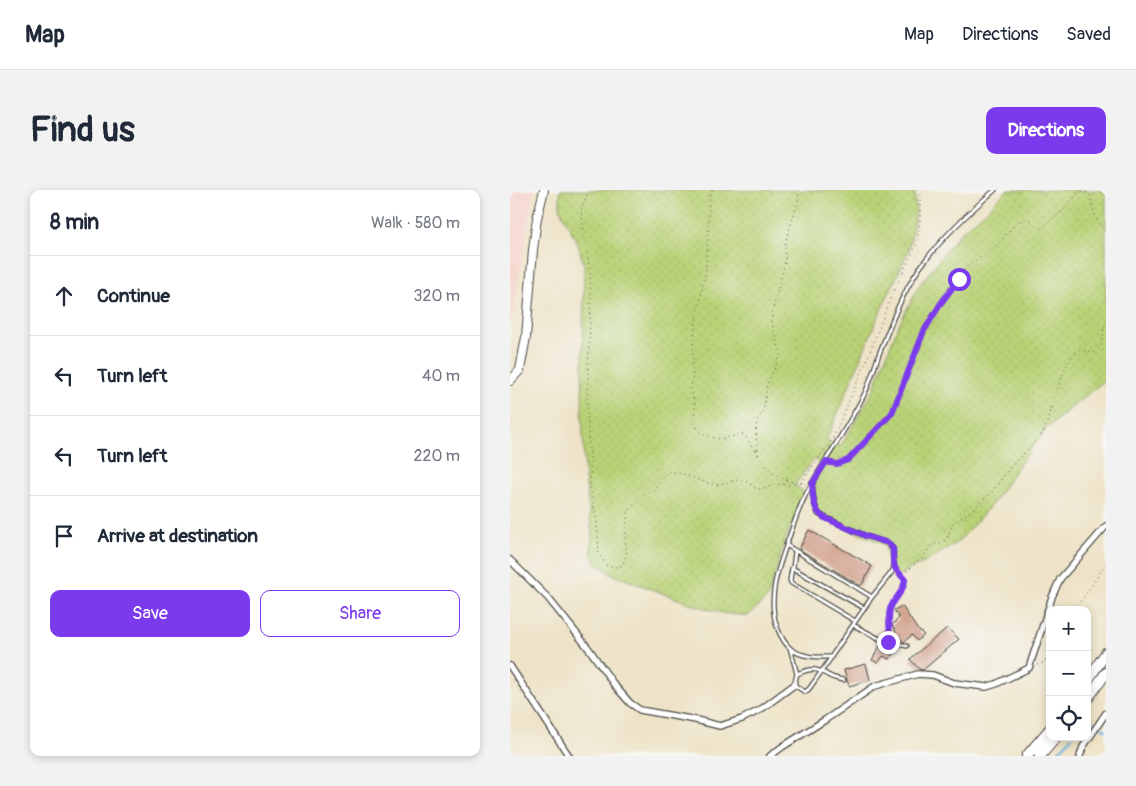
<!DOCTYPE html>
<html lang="en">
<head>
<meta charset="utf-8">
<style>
	:root { --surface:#fff; --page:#f2f2f3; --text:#1f2937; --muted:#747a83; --line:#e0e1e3; --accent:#7c3aed }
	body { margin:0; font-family:Pangolin,sans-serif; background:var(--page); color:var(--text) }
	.controls { position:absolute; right:15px; bottom:15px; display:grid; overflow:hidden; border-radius:10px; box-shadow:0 2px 8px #0003 }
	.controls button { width:45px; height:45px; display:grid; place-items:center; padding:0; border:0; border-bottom:1px solid var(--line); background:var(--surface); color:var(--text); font:25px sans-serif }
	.stop { position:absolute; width:15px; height:15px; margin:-11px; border:4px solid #7c3aed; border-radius:50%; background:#fff }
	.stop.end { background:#7c3aed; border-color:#fff; box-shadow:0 1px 5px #0008 }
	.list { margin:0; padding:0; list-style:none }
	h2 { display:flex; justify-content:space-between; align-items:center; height:65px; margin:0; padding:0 20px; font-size:21px }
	h2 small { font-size:16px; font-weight:400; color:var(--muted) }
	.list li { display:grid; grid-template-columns:32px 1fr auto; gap:15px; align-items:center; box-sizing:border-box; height:80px; padding:0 20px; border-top:1px solid var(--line) }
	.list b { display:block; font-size:19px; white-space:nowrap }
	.list em { font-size:16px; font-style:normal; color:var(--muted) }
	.actions { display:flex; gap:10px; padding:15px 20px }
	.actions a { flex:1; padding:11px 0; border:1px solid var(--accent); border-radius:10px; text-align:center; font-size:18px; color:var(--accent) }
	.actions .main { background:var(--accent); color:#fff }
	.icon { flex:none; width:28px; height:28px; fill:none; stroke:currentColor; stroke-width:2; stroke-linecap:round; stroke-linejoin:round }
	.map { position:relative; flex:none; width:596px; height:566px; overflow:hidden; border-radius:10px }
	header { display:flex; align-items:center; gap:30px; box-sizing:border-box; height:70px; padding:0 25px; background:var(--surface); border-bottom:1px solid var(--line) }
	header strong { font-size:24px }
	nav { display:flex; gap:28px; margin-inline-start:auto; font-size:18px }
	.intro { display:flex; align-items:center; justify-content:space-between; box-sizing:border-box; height:120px; padding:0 30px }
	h1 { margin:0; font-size:35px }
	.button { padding:12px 22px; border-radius:10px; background:var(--accent); color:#fff; font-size:18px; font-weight:700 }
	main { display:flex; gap:30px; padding:0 30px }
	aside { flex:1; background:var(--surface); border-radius:10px; box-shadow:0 2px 8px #0003 }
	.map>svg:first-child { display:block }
	.built { fill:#f7d1c9 }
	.grass { fill:url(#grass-dots); stroke:#727e50 }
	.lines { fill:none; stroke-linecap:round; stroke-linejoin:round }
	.stream { stroke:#67b4e1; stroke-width:2 }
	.building { fill:#ce9781 }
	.service-casing { stroke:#484742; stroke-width:5.5 }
	.minor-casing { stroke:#484742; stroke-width:8 }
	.secondary-casing { stroke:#484742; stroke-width:10 }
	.motorway-casing { stroke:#484742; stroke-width:12 }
	.path { stroke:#484742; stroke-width:1; stroke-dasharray:1 4; stroke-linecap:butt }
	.service { stroke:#fff; stroke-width:3 }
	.minor { stroke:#fff; stroke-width:5.5 }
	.secondary { stroke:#fff; stroke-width:8 }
	.motorway { stroke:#fff; stroke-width:10 }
	.route { stroke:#7c3aed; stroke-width:6 }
</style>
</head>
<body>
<header>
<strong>Map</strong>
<nav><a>Map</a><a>Directions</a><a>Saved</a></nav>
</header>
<div class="intro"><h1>Find us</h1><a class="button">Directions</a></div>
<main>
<aside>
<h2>8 min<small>Walk · 580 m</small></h2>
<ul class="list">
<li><svg class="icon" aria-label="ahead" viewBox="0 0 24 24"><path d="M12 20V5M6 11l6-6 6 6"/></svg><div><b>Continue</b></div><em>320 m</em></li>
<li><svg class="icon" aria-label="left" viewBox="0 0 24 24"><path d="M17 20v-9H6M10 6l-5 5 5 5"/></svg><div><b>Turn left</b></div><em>40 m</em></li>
<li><svg class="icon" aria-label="left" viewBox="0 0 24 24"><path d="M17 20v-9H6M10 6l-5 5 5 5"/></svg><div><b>Turn left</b></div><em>220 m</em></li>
<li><svg class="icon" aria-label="arrive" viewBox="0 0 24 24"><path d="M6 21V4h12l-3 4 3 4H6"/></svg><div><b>Arrive at destination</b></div></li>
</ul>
<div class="actions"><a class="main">Save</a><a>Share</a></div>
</aside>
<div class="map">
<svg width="596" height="566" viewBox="0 0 596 566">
	<defs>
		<pattern id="grass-dots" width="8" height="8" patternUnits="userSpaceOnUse" patternTransform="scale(1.25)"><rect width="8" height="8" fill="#b9d276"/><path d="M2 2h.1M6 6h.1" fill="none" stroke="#9fb466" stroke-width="1.8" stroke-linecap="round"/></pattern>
	</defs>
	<rect width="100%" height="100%" fill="#f6f6f2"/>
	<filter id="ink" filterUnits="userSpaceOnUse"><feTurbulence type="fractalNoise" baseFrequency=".02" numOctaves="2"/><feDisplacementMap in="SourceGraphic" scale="10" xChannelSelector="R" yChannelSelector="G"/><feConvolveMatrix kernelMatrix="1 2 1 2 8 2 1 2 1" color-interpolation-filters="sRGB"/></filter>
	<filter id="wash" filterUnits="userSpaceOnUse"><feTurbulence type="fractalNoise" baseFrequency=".0096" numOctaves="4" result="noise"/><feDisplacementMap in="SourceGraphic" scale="20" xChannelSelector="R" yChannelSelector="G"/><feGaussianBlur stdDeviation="1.12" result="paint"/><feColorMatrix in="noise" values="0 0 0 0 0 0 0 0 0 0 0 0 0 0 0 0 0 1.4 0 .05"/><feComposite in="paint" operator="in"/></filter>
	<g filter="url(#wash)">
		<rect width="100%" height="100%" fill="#eee3c7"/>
		<path class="built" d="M0 0H24L0 139Z"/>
		<path class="grass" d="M50 0H404L406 22 398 62 370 122 316 251 331 256 363 201 387 138 410 94 451 42 473 24 497 0H596V189L538 237 511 272 483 313 448 352 416 372 403 377 391 385H387C372 373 381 363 372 353L322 333 305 323 302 316 300 298 313 276 304 269 285 295 295 303 276 347 258 407 238 426 213 423 187 416 101 384 85 372 81 361 82 345 75 288 72 222 74 75 68 54 50 19Z"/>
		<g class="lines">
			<path class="stream" d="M577 532 580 529 596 540
				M544 566 562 547"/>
		</g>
		<g id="blocks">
			<path class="building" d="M299 340 362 376 351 396 289 359Z
				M392 416 407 439 414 445 407 451 402 445 394 452 389 447 386 448 383 444 386 441 382 435 389 428 384 420Z
				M437 438 449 449 413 480 409 479 400 469Z
				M371 454 384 462 379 469 373 466 368 473 362 470Z
				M356 474 360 490 339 496 334 480Z"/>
		</g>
	</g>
	<g filter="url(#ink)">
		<use href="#blocks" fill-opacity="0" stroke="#484742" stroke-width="1"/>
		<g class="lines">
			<defs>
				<path id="service" d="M302 294 304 311 308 324 356 346 378 353 383 359 384 377 382 382 362 407 321 467C308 467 293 468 281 459 275 454 270 445 267 437 257 407 268 379 278 350 283 336 288 321 294 308 313 272 337 239 355 203 360 192 364 179 368 167 380 136 390 107 409 79 430 49 458 23 485 0
					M276 355 362 407
					M283 378 285 361
					M345 431 281 393 280 390 282 378 354 418
					M343 435 372 450 397 456
					M280 458 287 484 284 495 295 502 299 499 321 468
					M287 484C315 472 310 488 334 490"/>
				<path id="minor" d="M0 370 38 408 79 459 105 496 120 513 130 520 186 530 210 536 232 529 250 520 284 495
					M0 476 59 566
					M260 566 272 557 315 530 365 496 408 484 423 485 444 493 476 497 486 494 519 478 542 407 550 389 596 336
					M570 566 573 557 596 523"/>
				<path id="secondary" d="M0 191 10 180 16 147 23 60 27 28 34 0"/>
				<path id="motorway" d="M577 491 596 463
					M577 509 596 483
					M517 566 540 539
					M530 566 546 547"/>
			</defs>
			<use href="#service" class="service-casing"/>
			<use href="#minor" class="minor-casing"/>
			<use href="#secondary" class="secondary-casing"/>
			<use href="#motorway" class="motorway-casing"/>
			<path class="path" d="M79 0 71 20 80 83 81 104 77 209 78 248 81 275 80 295 87 333 89 364 96 375 107 377 113 375 117 362 115 350 118 322 136 303 143 300 157 282C173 281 187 291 202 294 212 296 220 290 229 290 238 289 241 298 249 299L271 294 281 295 286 293
				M202 0 199 8V24L196 79 185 137 183 162V182L181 199 185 215 184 230 187 238 193 244 200 247 210 249 233 244 236 247C253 274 261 291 296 294
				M248 265 246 241 247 230 253 223 257 195 271 164 261 131 262 123 275 72V53L288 12 289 0
				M319 273H333L338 270 382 223 414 141 431 113 456 78 488 54 506 33 515 29 520 30 527 38H531L553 21 568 3 574 1 580 5C583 18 585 32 596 41
				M291 293 323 248 356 172 382 104 406 56 410 34V0
				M392 384 403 376 415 365 422 355 433 352 437 348 443 333 463 319 482 302 501 276 531 246 538 233 545 204 557 175 564 165 570 160 585 162 591 156 596 128
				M565 420 596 374
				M380 447C382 439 378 430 379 422 381 410 394 403 395 390L388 381
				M527 475 535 472 540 465"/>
			<use href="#service" class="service"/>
			<use href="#minor" class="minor"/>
			<use href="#secondary" class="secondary"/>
			<use href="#motorway" class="motorway"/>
		</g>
	</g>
	<g class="lines" filter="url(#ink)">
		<path class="route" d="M378 452C382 440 377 430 380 419 384 408 394 402 395 390L385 378 383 370V359L378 353 356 346 313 327C303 319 303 307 302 294L316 272 327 274 338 270 382 223 414 141 431 113 449 89"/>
	</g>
</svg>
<div class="controls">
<button>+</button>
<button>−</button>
<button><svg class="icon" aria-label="locate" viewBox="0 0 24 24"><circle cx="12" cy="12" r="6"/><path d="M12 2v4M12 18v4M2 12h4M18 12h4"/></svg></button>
</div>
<div class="stop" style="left:449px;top:89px"></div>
<div class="stop end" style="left:378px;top:452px"></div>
</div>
</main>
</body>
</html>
